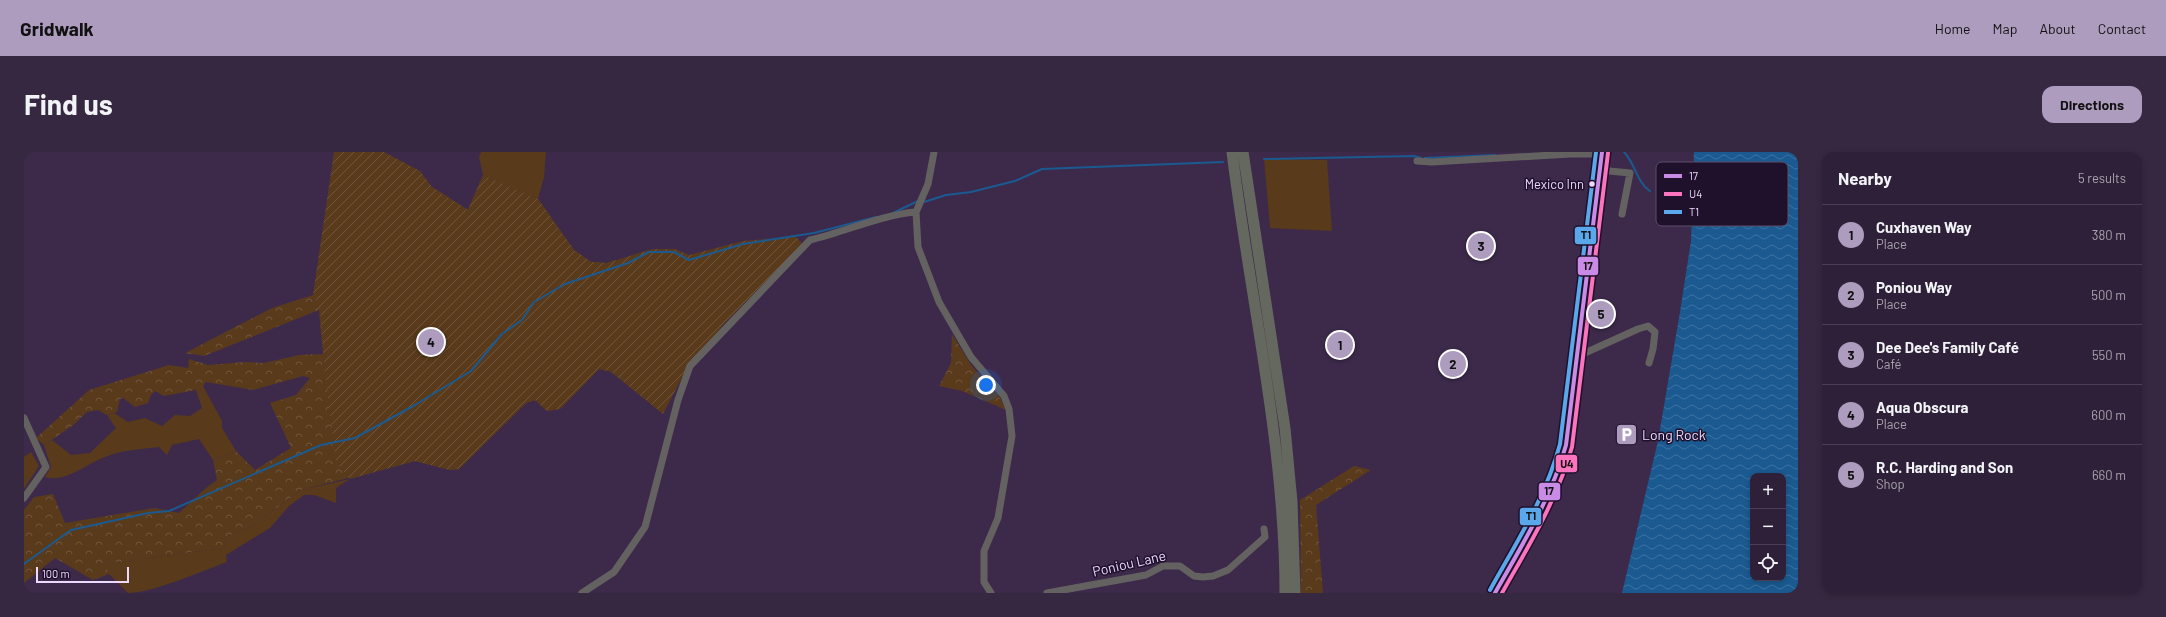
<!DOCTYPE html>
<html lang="en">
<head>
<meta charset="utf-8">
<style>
	:root { --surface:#2e2038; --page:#362840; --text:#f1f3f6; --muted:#a7a3ae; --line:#493e53; --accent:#ae9cbf }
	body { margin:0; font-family:Barlow,sans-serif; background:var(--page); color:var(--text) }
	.controls { position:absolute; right:12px; bottom:12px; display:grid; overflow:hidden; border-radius:8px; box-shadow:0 2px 6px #0003 }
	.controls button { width:36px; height:36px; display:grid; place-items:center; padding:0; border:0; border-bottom:1px solid var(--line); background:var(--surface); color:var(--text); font:20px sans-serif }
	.scale { position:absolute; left:12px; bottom:10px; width:93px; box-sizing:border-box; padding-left:4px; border:2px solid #ebd9fe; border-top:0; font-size:11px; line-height:14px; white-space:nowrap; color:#ebd9fe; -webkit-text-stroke:3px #1f102b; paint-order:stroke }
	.you { position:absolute; left:962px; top:233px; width:14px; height:14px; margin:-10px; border:3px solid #fff; border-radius:50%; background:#1a73e8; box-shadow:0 0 0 6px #1a73e833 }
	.badge { display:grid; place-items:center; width:26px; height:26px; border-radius:50%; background:var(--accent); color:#111; font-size:13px; font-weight:700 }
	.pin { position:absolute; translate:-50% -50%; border:2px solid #fff; box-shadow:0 1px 4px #0006 }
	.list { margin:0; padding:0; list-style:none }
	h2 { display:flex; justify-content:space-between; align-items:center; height:52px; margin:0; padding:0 16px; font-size:17px }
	h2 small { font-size:13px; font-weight:400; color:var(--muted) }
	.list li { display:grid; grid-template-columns:26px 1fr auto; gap:12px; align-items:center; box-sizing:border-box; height:60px; padding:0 16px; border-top:1px solid var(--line) }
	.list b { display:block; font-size:15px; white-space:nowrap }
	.list p { margin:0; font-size:13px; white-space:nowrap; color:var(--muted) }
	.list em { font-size:13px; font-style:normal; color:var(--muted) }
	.icon { flex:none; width:22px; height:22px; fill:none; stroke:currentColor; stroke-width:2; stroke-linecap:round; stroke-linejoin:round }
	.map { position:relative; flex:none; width:1774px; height:441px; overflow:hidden; border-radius:12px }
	header { display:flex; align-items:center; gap:24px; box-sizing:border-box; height:56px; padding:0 20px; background:var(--accent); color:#111 }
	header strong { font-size:19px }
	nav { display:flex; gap:22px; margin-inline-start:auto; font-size:14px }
	.intro { display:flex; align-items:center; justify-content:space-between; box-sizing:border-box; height:96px; padding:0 24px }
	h1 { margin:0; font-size:28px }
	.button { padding:10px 18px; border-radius:12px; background:var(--accent); color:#111; font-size:14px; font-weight:700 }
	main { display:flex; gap:24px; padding:0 24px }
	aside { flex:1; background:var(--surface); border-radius:12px; box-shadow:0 2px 6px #0003 }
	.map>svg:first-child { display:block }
	.green { fill:#593a1b }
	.forest { fill:url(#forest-crowns) }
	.garden { fill:url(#garden-furrows) }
	.water { fill:url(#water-waves); fill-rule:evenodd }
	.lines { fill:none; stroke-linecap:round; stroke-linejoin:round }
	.stream { stroke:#1a5a90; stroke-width:2 }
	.minor { stroke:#636261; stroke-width:7 }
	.highway { stroke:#65685f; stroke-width:11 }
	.bus-1-casing { stroke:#1f102b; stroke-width:7 }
	.bus-2-casing { stroke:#1f102b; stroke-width:7 }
	.bus-3-casing { stroke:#1f102b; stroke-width:7 }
	.bus-1 { stroke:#ca8be6; stroke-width:4 }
	.bus-2 { stroke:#fc73be; stroke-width:4 }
	.bus-3 { stroke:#5aa8eb; stroke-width:4 }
	.bus-dot { fill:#ebd9fe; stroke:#1f102b; stroke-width:1.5 }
	.labels { text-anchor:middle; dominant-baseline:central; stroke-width:3; stroke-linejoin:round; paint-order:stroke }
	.bus-label { font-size:13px; fill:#ebd9fe; stroke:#1f102b; text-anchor:end }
	.poi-label { font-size:14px; fill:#ebd9fe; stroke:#1f102b; text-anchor:start }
	.street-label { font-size:14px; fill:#ebd9fe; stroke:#1f102b }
	.key { fill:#1f102b; stroke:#5c4c6a; stroke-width:1 }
	.key-label { font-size:11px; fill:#ebd9fe }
	.line-badge { stroke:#1f102b; stroke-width:1.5 }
	.pale-badge-label { font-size:11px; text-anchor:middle; font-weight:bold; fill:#111 }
</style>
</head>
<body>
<header>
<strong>Gridwalk</strong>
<nav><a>Home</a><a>Map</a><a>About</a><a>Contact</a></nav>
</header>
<div class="intro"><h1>Find us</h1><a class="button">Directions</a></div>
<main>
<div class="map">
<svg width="1774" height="441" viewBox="0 0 1774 441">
	<defs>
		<pattern id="forest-crowns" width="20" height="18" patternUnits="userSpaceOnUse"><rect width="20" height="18" fill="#593a1b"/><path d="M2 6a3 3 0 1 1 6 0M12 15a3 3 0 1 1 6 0" fill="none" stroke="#71563d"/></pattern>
		<pattern id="garden-furrows" width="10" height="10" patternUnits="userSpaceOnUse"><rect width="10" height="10" fill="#593a1b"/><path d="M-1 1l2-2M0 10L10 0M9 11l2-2" fill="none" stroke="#71563d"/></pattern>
		<pattern id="water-waves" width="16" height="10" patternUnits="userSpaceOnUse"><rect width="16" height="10" fill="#1a5a90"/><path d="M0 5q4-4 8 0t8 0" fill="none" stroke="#3b71a1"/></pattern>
	</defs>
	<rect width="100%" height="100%" fill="#3d2a4b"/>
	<path class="green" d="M457 0H522L520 25 514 47 459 23 455 5Z
		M1240 7 1303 8 1308 79 1246 76Z
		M179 234 198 269V276L212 299 189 308 175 287 148 293 143 303 135 295C118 297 97 298 81 305 62 312 42 331 21 325L27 315 20 293 28 288 47 303 66 301 92 276 83 263 90 261 104 270 121 266 138 274 151 263 166 264 178 256 172 238Z
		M7 300 15 314 0 337V305Z
		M326 327 312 336V351L290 343H280L265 354 246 376 202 403 203 410C178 419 128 441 104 441L85 422 80 412 199 396 204 384 228 374 277 338Z"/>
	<path class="forest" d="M459 23 514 47 550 98 567 110 583 111 590 108 575 217 536 257 523 259 511 248 502 251 435 317 426 318 391 309 277 338 228 374 204 384 199 396 81 412 85 422 69 428 31 406 0 431V358L10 345 29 342 41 371 130 356 155 361 182 336 193 328 189 308 212 299 231 318 267 296 246 251 272 243 286 226 279 224 229 238 182 230 177 237 140 244 131 239 127 243 124 251 111 255 99 246 96 247 93 260 83 263 74 258 63 260 48 274 20 293 12 286 65 238 145 213 164 216 165 207 184 213 221 210 240 211 275 203 299 202 295 158 180 204 161 201 248 156 289 143 408 35 444 58Z
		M928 182 947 213 975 244 982 258 938 239 915 234 927 211Z
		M1330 314 1347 318 1292 353 1299 441H1277L1276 348Z"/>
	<path class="garden" d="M310 0H360L396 19 408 35 444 58 459 23 514 47 550 98 567 110 583 111 628 97H651L665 103 719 89 757 86 770 83 779 92 699 173 660 222 639 262 587 220 575 217 536 257 523 259 511 248 502 251 435 317 426 318 391 309 326 327 312 310 301 221 296 158 289 143Z"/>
	<path class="water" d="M1670 0H1774V441H1598L1634 289 1656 160 1667 89ZM1729 324H1759V426H1729Z"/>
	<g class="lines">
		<path class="stream" d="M1600 0C1611 11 1613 31 1626 39
			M1401 6 1471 3
			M1240 7 1390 4 1397 6
			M1646 42 1653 43 1664 35 1669 34
			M900 50 922 43 947 40 991 29 1018 17 1199 10
			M869 61 894 49
			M0 412 47 378 124 361 145 359 297 293 331 286 391 253 447 219 478 182 498 168 510 150 541 132 604 111 625 100H650L665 108 719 92 790 81 852 65"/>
		<path class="minor" d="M910 0 904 32 892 60 894 95 915 150 947 205 980 244 985 257 988 284 974 366 960 399V430L967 441
			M1393 9 1408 10 1546 2H1578
			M1575 18 1606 21 1598 62
			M1552 205 1614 177 1624 174 1631 180 1629 197 1625 211
			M0 266 22 315 0 346
			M558 441 590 420 621 375 654 248 666 214 786 88C821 80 856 63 892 60
			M1023 441 1122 423 1139 414H1156L1170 424 1179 425 1189 424 1204 418 1241 385 1240 377
			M1471 441C1496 395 1531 344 1542 293L1578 0"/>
		<path class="highway" d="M1208 0C1226 147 1261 292 1261 441
			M1219 0 1261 276 1268 350 1271 441"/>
		<defs>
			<path id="bus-1" d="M1471 441C1498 393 1527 347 1542 293L1578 0"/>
			<path id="bus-2" d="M1478 441C1505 393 1533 348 1548 295L1584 1"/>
			<path id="bus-3" d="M1466 438C1492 391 1522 345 1536 292L1572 0"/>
		</defs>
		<use href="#bus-1" class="bus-1-casing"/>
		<use href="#bus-2" class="bus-2-casing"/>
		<use href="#bus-3" class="bus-3-casing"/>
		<use href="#bus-1" class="bus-1"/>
		<use href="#bus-2" class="bus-2"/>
		<use href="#bus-3" class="bus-3"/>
	</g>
	<defs>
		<symbol id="parking-square" viewBox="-11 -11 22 22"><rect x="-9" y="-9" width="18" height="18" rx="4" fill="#ae9cbf" stroke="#1f102b"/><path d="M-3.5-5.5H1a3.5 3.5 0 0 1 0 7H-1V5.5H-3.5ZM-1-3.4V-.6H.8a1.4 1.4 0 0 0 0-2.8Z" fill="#fff"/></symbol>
	</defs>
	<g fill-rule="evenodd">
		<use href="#parking-square" x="1590" y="270" width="25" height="25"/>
	</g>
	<circle class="bus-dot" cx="1568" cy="32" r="3.5"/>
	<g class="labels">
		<g class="bus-label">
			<text x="1560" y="32">Mexico Inn</text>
		</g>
		<g class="poi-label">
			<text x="1618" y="282">Long Rock</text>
		</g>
		<g class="street-label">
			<text transform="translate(1105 411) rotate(-13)">Poniou Lane</text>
		</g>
	</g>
	<rect x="1632" y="10" width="132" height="64" rx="6" class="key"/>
	<rect x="1640" y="22" width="18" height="4" fill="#ca8be6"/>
	<rect x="1640" y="40" width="18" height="4" fill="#fc73be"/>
	<rect x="1640" y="58" width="18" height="4" fill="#5aa8eb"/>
	<g class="key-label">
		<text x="1665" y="28">17</text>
		<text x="1665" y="46">U4</text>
		<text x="1665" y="64">T1</text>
	</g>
	<g class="line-badge">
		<rect x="1550" y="74" width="23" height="19" rx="4" fill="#5aa8eb"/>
		<rect x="1553" y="104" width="22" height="20" rx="4" fill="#ca8be6"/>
		<rect x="1531" y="302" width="23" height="19" rx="4" fill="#fc73be"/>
		<rect x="1514" y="330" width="23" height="19" rx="4" fill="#ca8be6"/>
		<rect x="1495" y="355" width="23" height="19" rx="4" fill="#5aa8eb"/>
	</g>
	<g class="pale-badge-label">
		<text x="1562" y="87">T1</text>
		<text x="1564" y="118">17</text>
		<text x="1543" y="316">U4</text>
		<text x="1525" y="343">17</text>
		<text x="1507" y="368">T1</text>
	</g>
</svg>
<div class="controls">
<button>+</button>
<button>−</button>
<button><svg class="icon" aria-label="locate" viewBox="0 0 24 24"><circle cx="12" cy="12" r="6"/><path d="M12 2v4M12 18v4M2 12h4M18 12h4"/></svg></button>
</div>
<div class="scale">100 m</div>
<div class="you"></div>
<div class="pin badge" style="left:1316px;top:193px">1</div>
<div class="pin badge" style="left:1429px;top:212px">2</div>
<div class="pin badge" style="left:1457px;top:94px">3</div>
<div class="pin badge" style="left:407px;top:190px">4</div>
<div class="pin badge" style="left:1577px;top:162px">5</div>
</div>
<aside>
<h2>Nearby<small>5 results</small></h2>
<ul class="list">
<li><span class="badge">1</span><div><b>Cuxhaven Way</b><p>Place</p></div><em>380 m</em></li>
<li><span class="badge">2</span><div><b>Poniou Way</b><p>Place</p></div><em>500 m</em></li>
<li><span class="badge">3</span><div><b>Dee Dee's Family Café</b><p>Café</p></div><em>550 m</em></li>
<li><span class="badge">4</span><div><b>Aqua Obscura</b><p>Place</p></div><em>600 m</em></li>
<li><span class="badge">5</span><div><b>R.C. Harding and Son</b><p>Shop</p></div><em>660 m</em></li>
</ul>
</aside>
</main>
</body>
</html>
